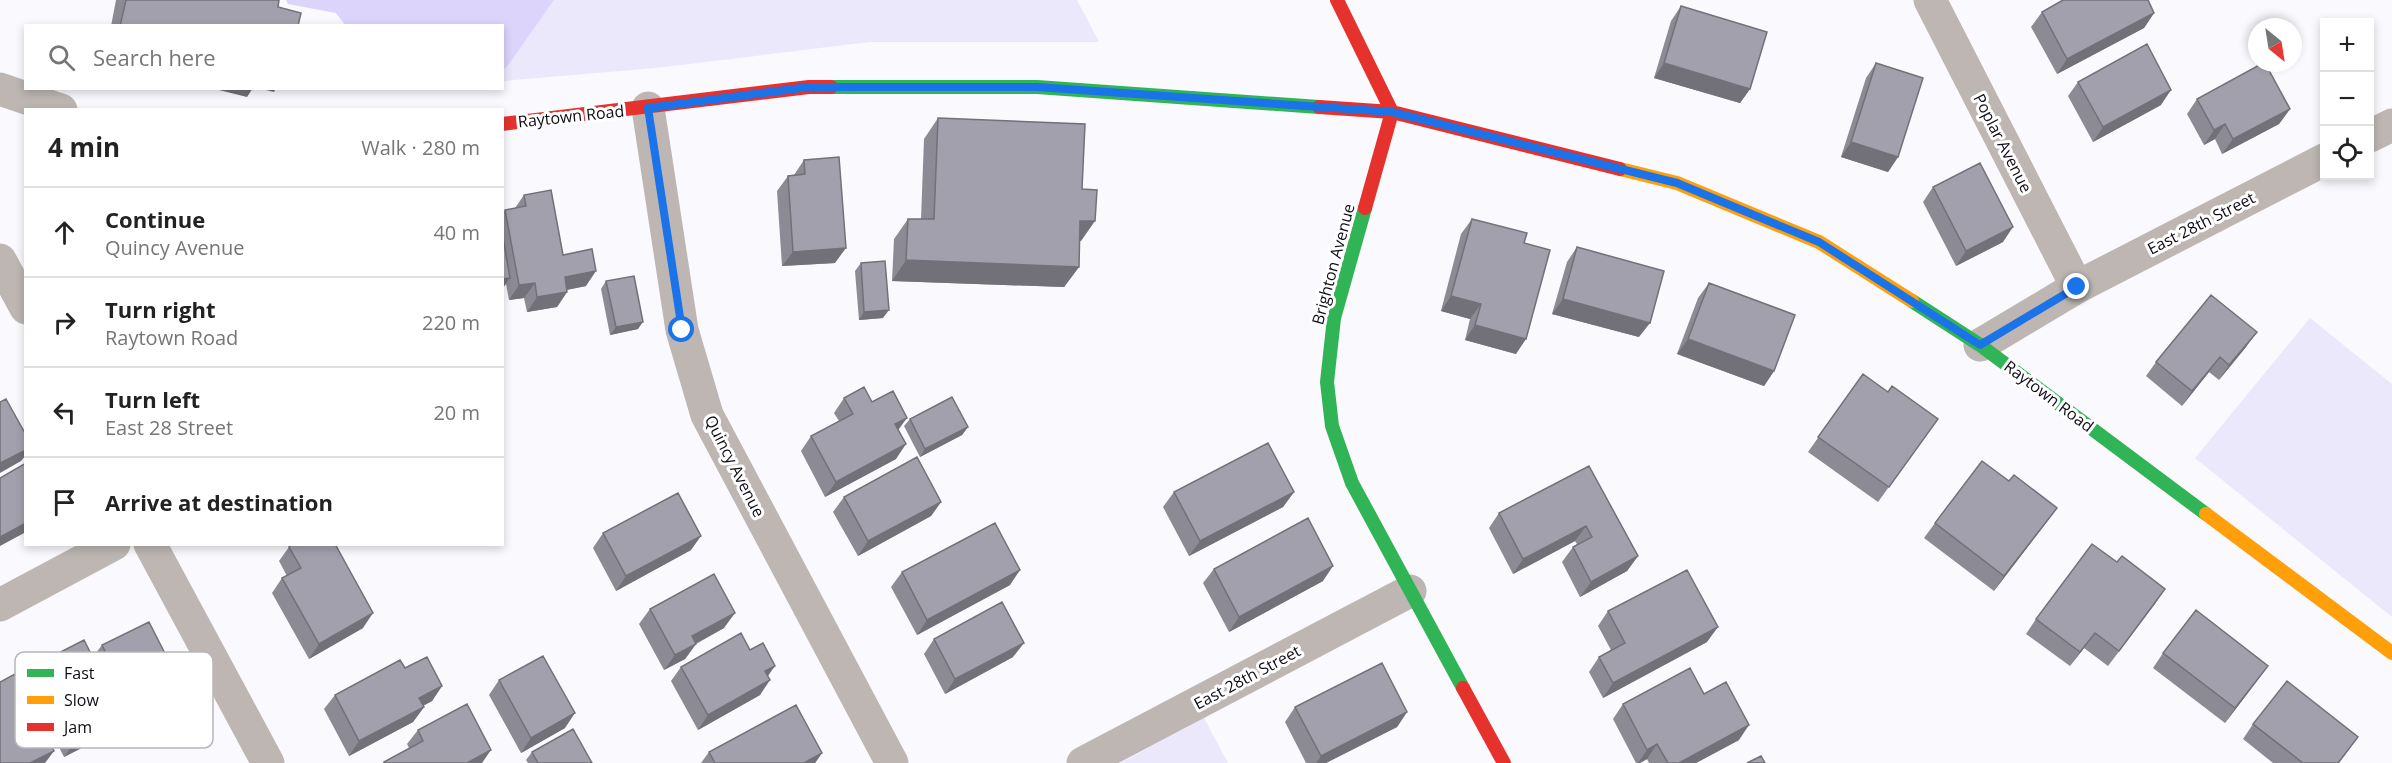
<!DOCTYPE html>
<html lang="en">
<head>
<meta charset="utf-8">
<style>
	:root { --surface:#fff; --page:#f2f2f2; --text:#222; --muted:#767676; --line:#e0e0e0 }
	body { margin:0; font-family:"Open Sans",sans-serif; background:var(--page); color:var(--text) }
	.controls { position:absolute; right:18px; top:18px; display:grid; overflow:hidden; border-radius:0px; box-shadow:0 3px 9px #0003 }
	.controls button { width:54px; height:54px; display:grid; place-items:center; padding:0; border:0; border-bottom:2px solid var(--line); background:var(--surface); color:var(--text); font:30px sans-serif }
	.compass { position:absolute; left:2248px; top:18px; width:54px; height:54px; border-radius:50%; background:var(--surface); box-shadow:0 3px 9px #0003; rotate:150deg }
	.stop { position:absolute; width:18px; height:18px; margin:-14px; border:4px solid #1a73e8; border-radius:50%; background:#fff }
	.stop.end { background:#1a73e8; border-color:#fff; box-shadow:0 2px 6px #0008 }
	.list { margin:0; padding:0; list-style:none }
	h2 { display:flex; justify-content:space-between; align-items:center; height:78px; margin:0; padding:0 24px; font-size:26px }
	h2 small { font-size:20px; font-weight:400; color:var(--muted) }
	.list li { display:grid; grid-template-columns:39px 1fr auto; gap:18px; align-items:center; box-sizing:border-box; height:90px; padding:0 24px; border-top:2px solid var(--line) }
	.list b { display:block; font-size:22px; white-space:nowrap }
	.list p { margin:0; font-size:20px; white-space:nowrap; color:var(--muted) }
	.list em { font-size:20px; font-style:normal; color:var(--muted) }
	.icon { flex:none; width:33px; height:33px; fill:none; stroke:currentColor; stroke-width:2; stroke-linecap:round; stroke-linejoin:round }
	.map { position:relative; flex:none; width:2392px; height:763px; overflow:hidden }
	.search { position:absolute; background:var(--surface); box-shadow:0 3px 9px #0003; left:24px; top:24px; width:480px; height:66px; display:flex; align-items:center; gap:15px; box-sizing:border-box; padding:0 21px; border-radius:0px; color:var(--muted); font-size:22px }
	.panel { position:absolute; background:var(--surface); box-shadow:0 3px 9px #0003; left:24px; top:108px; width:480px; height:438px; border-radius:0px }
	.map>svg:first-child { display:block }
	.green { fill:#ece8fb }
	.forest { fill:#dcd4fa }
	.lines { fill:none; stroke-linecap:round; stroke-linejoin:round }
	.street { stroke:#bdb6b2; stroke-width:33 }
	.fast { stroke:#30b455; stroke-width:14 }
	.slow { stroke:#ff9f0a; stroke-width:14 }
	.jam { stroke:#e5322d; stroke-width:14 }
	.wall { fill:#8c8a95 }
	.shaded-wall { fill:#727079 }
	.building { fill:#a3a0ad; stroke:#727079; stroke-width:1.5 }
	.route { stroke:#1a73e8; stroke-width:8 }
	.labels { text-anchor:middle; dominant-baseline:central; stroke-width:6; stroke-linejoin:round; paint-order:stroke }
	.street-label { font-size:16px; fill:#0e0c15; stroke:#fff }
	.key { fill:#fff; stroke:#b7b6b9; stroke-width:1.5 }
	.key-label { font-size:16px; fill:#0e0c15 }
</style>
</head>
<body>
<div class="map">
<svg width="2392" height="763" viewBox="0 0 2392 763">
	<rect width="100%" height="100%" fill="#faf9fd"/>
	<path class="green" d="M554 0H1077L1099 42H870L656 68 503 81V69L506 67Z
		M2310 318 2392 384V617L2195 458Z
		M1204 718 1228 763H1120Z"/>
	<path class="forest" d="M286 0H554L506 68 503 69 502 26 345 25 336 13 288 4Z"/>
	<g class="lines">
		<path class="street" d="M1930 0 2077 287
			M0 89 61 110
			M648 108 682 330 707 415 892 763
			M2370 136 2392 125
			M0 260 26 308
			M1980 345 2077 287 2324 160
			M150 544 268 763
			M0 605 114 544
			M1083 763 1410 591"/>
		<path class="fast" d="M831 87H1037L1319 107
			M1365 208 1334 318 1327 382 1332 426 1352 483 1463 688
			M1912 301 1980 345 2206 514"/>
		<path class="slow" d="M1620 169 1677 183 1819 242 1912 301
			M2206 514 2392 653"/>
		<path class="jam" d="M1337 0 1392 112 1365 208
			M1319 107 1392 112 1620 169
			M502 124 809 87H831
			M1463 688 1504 763"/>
	</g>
	<path class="wall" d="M116 0H279L278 7 298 26H111Z
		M1681 6 1750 89 1740 103 1654 78 1671 21Z
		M2042 12 2154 13 2144 28 2057 74 2031 27Z
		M1876 63 1898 157 1888 172 1841 157 1866 78Z
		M2078 82 2161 105 2093 142 2068 96Z
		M2197 99 2290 109 2279 124 2222 154 2215 139 2204 145 2187 114Z
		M938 118 1082 189 1081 241H1079V267L1064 287 892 281 894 239 908 219H921L924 139Z
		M804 160 835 263 782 266 777 191 788 176 794 175Z
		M1933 187 2003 242 1956 266 1923 202Z
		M524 195 563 255 586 286 567 290V292L557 307 527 312 524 298 509 300 506 284 502 289V214L505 210 515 208Z
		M1472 219 1524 243 1516 354 1465 340 1470 319 1441 311 1461 234Z
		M1577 247 1639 337 1552 314 1567 262Z
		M861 263 883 318 859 320 855 271Z
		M606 281 638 329 610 335 601 289Z
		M1709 283 1774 371 1764 386 1677 354 1698 298Z
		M2246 347 2219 380 2209 372 2182 406 2146 376 2156 362Z
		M1863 374 1888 392 1938 419 1878 502 1808 452Z
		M844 398 872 402 898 429 896 459 825 497 801 451 811 436 839 421 834 413Z
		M910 419 968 427 962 435 920 457 904 426Z
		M1589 466 1638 556 1627 571 1580 597 1562 562 1573 547 1577 544 1575 541 1513 574 1489 528 1499 513Z
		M2009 481 2057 508 1994 591 1924 538 1935 523Z
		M1174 492H1294L1283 507 1189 556 1163 507Z
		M844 497 941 502 931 516 858 556 833 512Z
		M603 533 691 550 616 591 593 548Z
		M289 547 363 628 309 659 272 593 282 578 287 576 279 561Z
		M2117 562 2165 589 2108 666 2084 648 2070 666 2026 634 2036 619Z
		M1214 569 1323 581 1229 632 1203 583Z
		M902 572 1010 585 917 635 891 587Z
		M650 609 724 628 696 644 685 659 664 670 639 624Z
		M1608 611 1707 642 1603 698 1589 672 1599 657 1611 650 1598 626Z
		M934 639 1013 657 945 694 924 654Z
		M102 645 180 683 169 698 122 721V720L113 732 64 757 25 680 35 665 93 657Z
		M750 650 768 676 760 695 698 730 671 681 681 667Z
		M2163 653 2257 681 2225 723 2153 668Z
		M405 668 442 686 432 701 423 706 424 707 413 722 349 756 324 709 335 695Z
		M499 680 565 728 521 753 489 695Z
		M1704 694 1739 740 1696 763H1649L1647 759 1640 763H1636L1613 719 1623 704Z
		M1295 707 1407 712 1397 727 1326 763H1306L1285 722Z
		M2253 724 2358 737 2339 763H2273L2243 739Z
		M418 730 482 763H383L409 748 407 744Z
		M532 752 592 763H528L526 760Z
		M709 752 822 753 815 763H701Z"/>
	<path class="shaded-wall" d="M2154 13 2144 28 2057 74 2067 59Z
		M1664 63 1750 89 1740 103 1654 78Z
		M211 88H253L247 97Z
		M258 88H276L274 92Z
		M2171 90 2161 105 2093 142 2103 127Z
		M2290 109 2279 124 2222 154 2233 139Z
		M2225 124 2215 139 2204 145 2214 130Z
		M1851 142 1898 157 1888 172 1841 157Z
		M1080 221H1095L1081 241H1066Z
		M2013 227 2003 242 1956 266 1966 251Z
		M846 248 835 263 782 266 793 252Z
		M906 260 1079 267 1064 287 892 281Z
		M596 271 586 286 555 292 565 277Z
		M510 278 502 289V279Z
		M535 283 524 298 509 300 519 285Z
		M567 292 557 307 527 312 537 297Z
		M1451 296 1481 304 1470 319 1441 311Z
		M1563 299 1650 323 1639 337 1552 314Z
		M889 310 883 318 859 320 864 312Z
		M643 322 638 329 610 335 616 327Z
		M1475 325 1526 339 1516 354 1465 340Z
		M2257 332 2246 347 2219 380 2229 365Z
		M1688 339 1774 371 1764 386 1677 354Z
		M2220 357 2209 372 2182 406 2192 391Z
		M907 418 896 433 895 424Z
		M968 427 962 435 920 457 925 449Z
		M906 444 896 459 825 497 836 482Z
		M26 450V455L21 461 0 473V463Z
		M1294 492 1283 507 1189 556 1200 541Z
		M941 502 931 516 858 556 868 541Z
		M2057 508 2046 523 1994 591 2004 576Z
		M26 523V532L0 546V537Z
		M1586 526 1575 541 1513 574 1523 559Z
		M701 536 691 550 616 591 626 576Z
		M1638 556 1627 571 1580 597 1591 582Z
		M1333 566 1323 581 1229 632 1239 617Z
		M1020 570 1010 585 917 635 927 620Z
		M2165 589 2155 604 2108 666 2119 651Z
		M373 613 363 628 309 659 319 644Z
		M735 613 724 628 682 651 692 636Z
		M1718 627 1707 642 1603 698 1613 683Z
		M2095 633 2084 648 2070 666 2080 652Z
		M1024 643 1013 657 945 694 955 679Z
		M696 644 685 659 664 670 675 655Z
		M775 666 765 680V671Z
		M2268 666 2257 681 2225 723 2235 708Z
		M770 680 760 695 698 730 708 715Z
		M180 683 169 698 122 721 133 706Z
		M442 686 432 701 409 713 419 698Z
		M424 707 413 722 349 756 359 741Z
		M1407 712 1397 727 1326 763H1316L1321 756Z
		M575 713 565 728 521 753 531 738Z
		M123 717 113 732 64 757 75 742Z
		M1749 725 1739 740 1696 763H1679Z
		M1657 744 1647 759 1640 763H1638L1647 750Z
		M491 750 482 763H467Z
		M54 751 45 763H30Z
		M822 753 815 763H804Z"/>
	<path class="building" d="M126 0H279L278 7 301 13 298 26H120Z
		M2063 0H2148L2154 13 2067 59 2042 12Z
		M1681 6 1767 32 1750 89 1664 63Z
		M2147 44 2171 90 2103 127 2078 82Z
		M1876 63 1923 78 1898 157 1851 142Z
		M2263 63H2265L2290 109 2233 139 2225 124 2214 130 2197 99Z
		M938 118 1085 124 1082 189 1097 190 1095 221H1080L1079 267 906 260 908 219H934Z
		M839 157 846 248 793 252 788 176 805 174 804 160Z
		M1980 163 2013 227 1966 251 1933 187Z
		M551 190 563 255 592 249 596 271 565 277 567 292 537 297 535 283 519 285 505 210 526 206 524 195Z
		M1472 219 1527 233 1524 243 1550 250 1526 339 1475 325 1481 304 1451 296Z
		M502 232 510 278 502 279Z
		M1577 247 1664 271 1650 323 1563 299Z
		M885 261 889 310 864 312 861 263Z
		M634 276 643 322 616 327 606 281Z
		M1709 283 1795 315 1774 371 1688 339Z
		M2211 295 2257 332 2229 365 2220 357 2192 391 2156 362Z
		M1863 374 1888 392 1892 386 1938 419 1889 487 1818 437Z
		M864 387 872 402 893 391 907 418 895 424 906 444 836 482 811 436 853 414 844 398Z
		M952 397 968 427 925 449 910 419Z
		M6 399 26 435V450L0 463V402Z
		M1268 443 1294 492 1200 541 1174 492Z
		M917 457 941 502 868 541 844 497Z
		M1982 461 2009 481 2014 475 2057 508 2004 576 1935 523Z
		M26 463V523L0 537V478Z
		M1589 466 1638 556 1591 582 1573 547 1592 537 1586 526 1523 559 1499 513Z
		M678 493 701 536 626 576 603 533Z
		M1308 518 1333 566 1239 617 1214 569Z
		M995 523 1020 570 927 620 902 572Z
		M293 544H335L373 613 319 644 282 578 301 568 289 547Z
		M2092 544 2117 562 2122 556 2165 589 2119 651 2095 633 2080 652 2036 619Z
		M1687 570 1718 627 1613 683 1599 657 1625 643 1608 611Z
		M714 574 735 613 692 636 696 644 675 655 650 609Z
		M1002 602 1024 643 955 679 934 639Z
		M2196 610 2268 666 2235 708 2163 653Z
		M149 622 180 683 133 706 102 645Z
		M741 633 750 650 763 643 775 666 765 671 770 680 708 715 681 667Z
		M84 640 123 717 75 742 35 665Z
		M543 656 575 713 531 738 499 680Z
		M427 657 442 686 419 698 424 707 359 741 335 695 400 660 405 668Z
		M1382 663 1407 712 1321 756 1295 707Z
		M1690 668 1704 694 1726 682 1749 725 1679 763H1668L1657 744 1647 750 1623 704Z
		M15 674 54 751 30 763H0V682Z
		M2287 681 2358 737 2338 763H2303L2253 724Z
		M467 704 491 750 467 763H385L384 762 423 741 418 730Z
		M796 705 822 753 804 763H715L709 752Z
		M573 729 592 763H538L532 752Z
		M1761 756 1765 763H1747Z"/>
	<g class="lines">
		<path class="route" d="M682 330 648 108 809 87H1037L1392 112 1677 183 1819 242 1980 345 2077 287"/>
	</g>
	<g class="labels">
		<g class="street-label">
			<text transform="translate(571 116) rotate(-6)">Raytown Road</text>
			<text transform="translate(2003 143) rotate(63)">Poplar Avenue</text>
			<text transform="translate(2201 223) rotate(-27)">East 28th Street</text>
			<text transform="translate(1333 264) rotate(-75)">Brighton Avenue</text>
			<text transform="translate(2049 396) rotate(37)">Raytown Road</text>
			<text transform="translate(735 466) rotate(63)">Quincy Avenue</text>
			<text transform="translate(1247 677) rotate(-28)">East 28th Street</text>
		</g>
	</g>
	<rect x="15" y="652" width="198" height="96" rx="9" class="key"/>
	<rect x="27" y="669" width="27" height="8" fill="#30b455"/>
	<rect x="27" y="696" width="27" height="8" fill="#ff9f0a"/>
	<rect x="27" y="723" width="27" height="8" fill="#e5322d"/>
	<g class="key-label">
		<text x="64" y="679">Fast</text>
		<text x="64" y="706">Slow</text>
		<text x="64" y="733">Jam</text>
	</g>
</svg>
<div class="controls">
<button>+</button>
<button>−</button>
<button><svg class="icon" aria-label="locate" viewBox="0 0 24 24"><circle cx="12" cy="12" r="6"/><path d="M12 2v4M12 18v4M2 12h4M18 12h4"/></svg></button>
</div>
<svg class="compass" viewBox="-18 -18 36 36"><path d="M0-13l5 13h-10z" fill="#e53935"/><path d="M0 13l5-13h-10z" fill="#767676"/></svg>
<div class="stop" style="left:682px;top:330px"></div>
<div class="stop end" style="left:2077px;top:287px"></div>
<div class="search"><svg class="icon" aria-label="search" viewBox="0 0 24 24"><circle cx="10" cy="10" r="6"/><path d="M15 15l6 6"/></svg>Search here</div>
<section class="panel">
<h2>4 min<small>Walk · 280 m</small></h2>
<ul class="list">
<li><svg class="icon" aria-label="ahead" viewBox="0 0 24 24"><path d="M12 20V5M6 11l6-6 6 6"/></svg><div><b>Continue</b><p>Quincy Avenue</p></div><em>40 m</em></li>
<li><svg class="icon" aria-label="right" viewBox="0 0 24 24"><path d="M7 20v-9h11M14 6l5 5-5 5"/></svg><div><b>Turn right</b><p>Raytown Road</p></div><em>220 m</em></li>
<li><svg class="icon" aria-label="left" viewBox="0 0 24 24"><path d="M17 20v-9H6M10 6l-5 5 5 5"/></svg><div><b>Turn left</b><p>East 28 Street</p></div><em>20 m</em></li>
<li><svg class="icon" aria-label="arrive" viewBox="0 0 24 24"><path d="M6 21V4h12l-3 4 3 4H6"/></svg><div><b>Arrive at destination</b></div></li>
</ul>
</section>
</div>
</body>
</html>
